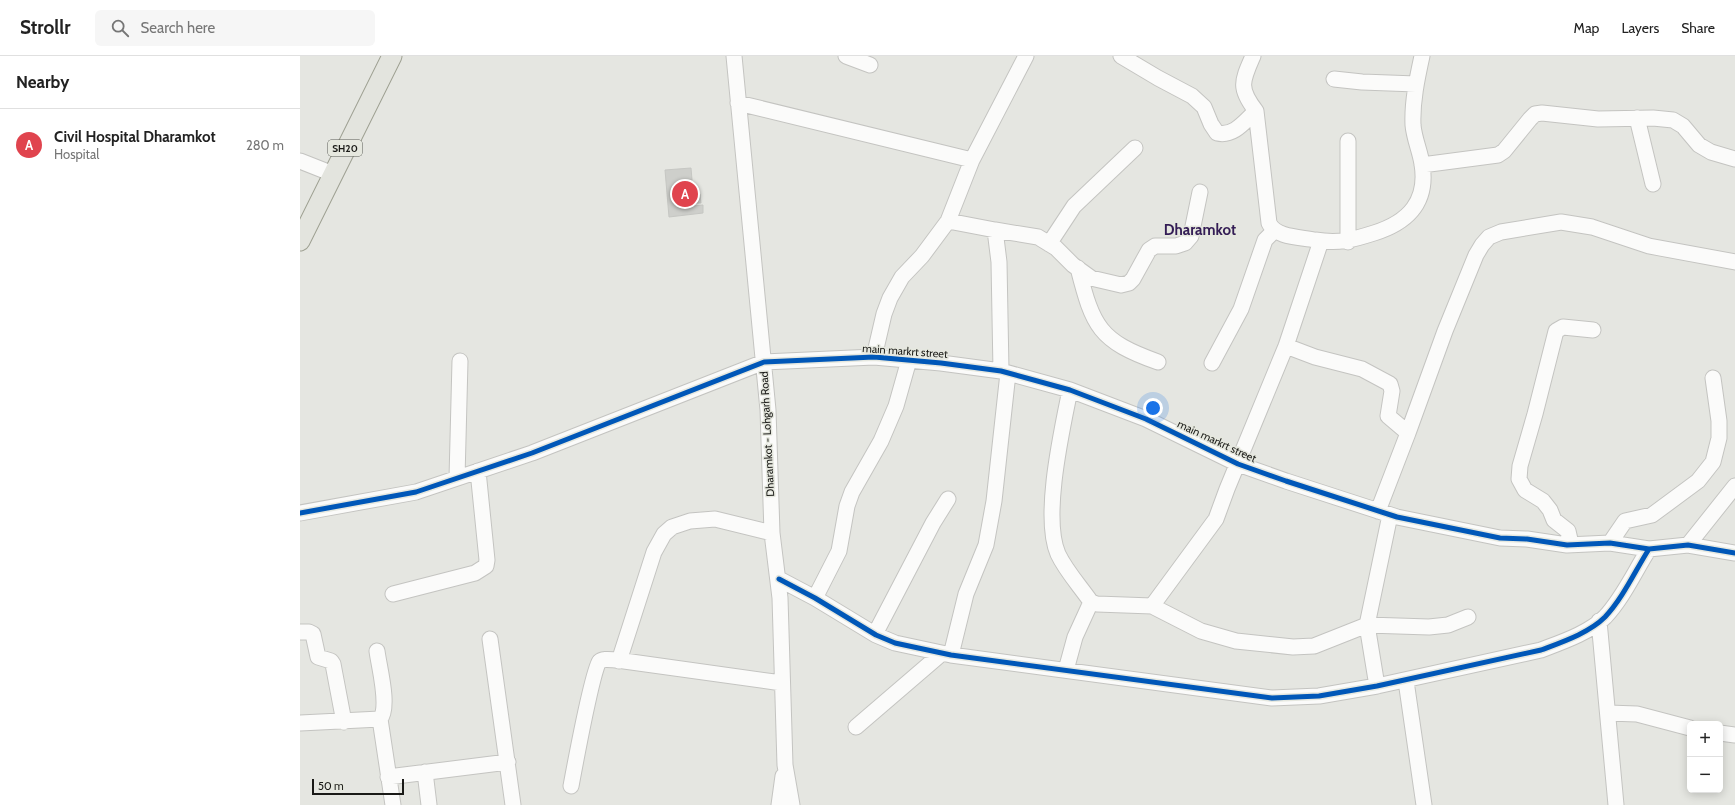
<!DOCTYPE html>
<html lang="en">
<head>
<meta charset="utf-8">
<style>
	:root { --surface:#fff; --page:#f6f6f6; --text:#222; --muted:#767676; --line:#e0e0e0; --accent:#b45309 }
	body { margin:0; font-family:Cabin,sans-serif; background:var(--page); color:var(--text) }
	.controls { position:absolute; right:12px; bottom:12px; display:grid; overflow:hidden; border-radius:6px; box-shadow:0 2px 10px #0003 }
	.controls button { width:36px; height:36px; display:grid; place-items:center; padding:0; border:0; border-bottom:1px solid var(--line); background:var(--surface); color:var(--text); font:20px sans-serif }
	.scale { position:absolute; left:12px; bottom:10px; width:92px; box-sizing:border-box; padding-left:4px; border:2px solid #1a1a17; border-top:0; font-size:11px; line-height:14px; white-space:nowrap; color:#1a1a17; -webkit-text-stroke:3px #e6e8df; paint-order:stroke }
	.you { position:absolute; left:853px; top:352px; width:14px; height:14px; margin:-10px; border:3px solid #fff; border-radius:50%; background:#1a73e8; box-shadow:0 0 0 6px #1a73e833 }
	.badge { display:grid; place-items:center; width:26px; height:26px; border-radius:50%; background:var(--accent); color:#fff; font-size:13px; font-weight:700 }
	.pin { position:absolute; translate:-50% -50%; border:2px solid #fff; box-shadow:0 1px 4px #0006 }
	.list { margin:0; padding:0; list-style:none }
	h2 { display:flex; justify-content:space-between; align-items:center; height:52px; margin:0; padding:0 16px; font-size:17px }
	h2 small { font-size:13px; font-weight:400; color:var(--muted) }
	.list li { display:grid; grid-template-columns:26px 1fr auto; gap:12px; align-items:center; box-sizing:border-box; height:72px; padding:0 16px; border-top:1px solid var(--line) }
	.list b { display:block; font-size:15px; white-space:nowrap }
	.list p { margin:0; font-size:13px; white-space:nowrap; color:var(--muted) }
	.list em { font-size:13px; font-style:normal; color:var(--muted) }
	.icon { flex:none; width:22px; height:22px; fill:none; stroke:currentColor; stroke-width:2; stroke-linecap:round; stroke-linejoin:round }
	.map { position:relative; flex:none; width:1435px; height:749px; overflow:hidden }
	header { display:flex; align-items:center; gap:24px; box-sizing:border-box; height:56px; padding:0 20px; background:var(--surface); border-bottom:1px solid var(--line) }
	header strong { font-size:19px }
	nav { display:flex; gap:22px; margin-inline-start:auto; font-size:14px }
	.search { width:280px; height:36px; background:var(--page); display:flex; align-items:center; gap:10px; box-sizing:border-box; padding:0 14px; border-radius:6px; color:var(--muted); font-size:15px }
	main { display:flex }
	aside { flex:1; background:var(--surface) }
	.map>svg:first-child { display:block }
	.building { fill:#cecfcb; stroke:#c6c7c3 }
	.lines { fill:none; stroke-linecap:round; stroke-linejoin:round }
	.minor-casing { stroke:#c4c4c1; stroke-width:17 }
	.major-casing { stroke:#9ea092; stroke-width:21 }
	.minor { stroke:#fbfbfa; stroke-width:15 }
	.major { stroke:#e3e4de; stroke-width:19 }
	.cycleway-casing { stroke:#e6e8df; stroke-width:8 }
	.cycleway { stroke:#0057b8; stroke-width:5 }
	.labels { text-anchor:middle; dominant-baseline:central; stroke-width:3; stroke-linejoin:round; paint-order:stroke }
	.shield { fill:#e6e8df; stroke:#575853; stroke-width:1 }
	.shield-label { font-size:10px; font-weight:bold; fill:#1a1a17 }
	.street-label { font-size:11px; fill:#1a1a17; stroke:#e6e8df }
	.district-label { font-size:15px; font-weight:bold; fill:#341d56; stroke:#e6e8df }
</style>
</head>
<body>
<header>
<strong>Strollr</strong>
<div class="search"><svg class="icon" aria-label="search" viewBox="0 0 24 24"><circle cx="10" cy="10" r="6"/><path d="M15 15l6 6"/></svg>Search here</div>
<nav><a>Map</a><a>Layers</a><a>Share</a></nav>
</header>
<main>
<aside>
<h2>Nearby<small></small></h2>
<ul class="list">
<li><span class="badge" style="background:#e0444e">A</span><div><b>Civil Hospital Dharamkot</b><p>Hospital</p></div><em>280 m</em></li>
</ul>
</aside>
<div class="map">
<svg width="1435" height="749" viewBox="0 0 1435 749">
	<rect width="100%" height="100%" fill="#e5e6e1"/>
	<path class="building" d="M391 112 392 124H389L390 134H393V138H400L401 147H394V150L403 149V157L369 161 365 114Z"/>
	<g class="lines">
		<defs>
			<path id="minor" d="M434 0 468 354 472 477 480 542 485 709 492 749
				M546 0 570 9
				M821 0 858 22 892 40 904 51 911 68 917 77C934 81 945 65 956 55
				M953 0C942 25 938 32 956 55L969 167C976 182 1001 181 1015 184 1039 188 1052 184 1074 177 1109 166 1128 145 1122 108 1120 95 1114 82 1113 69 1112 46 1117 23 1122 0
				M1034 23 1062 26 1116 28
				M438 47 672 104
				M1337 62 1353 128
				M0 105 33 118
				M1122 109 1198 99 1204 95 1230 63 1235 58 1242 57 1298 63 1353 62 1373 64 1383 70 1399 89 1411 96 1435 103
				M648 165 695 174 699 206 701 315
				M695 174 738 181 756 192 773 209 791 222 821 229 829 227 833 223 849 194 855 190H876L885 187 891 180 900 136
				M1048 186V85
				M749 188 774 150 835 92
				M778 212C793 271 799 285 858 306
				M986 290 1015 301 1062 313 1090 328 1092 335 1088 360 1108 377 1078 455
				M574 301 584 258 590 242 602 221 622 200 648 165 672 104 726 0
				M912 307 941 253 965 184 974 175
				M770 334C762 374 742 461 758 498 766 515 780 530 791 546
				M1108 377 1145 275 1176 199 1182 189 1189 181 1201 176 1261 166 1292 171 1349 190 1435 206
				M157 422 160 305
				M0 457 116 436 232 397 464 306 574 301 641 307 701 315 770 334 846 363 938 408 986 425 1097 461 1200 482 1227 483 1267 489 1310 487 1349 493
				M1310 487 1325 465 1352 459 1398 425 1413 406 1419 382V365L1413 322
				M1271 488 1268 475 1254 464 1250 454 1243 445 1225 434 1219 423 1220 410 1235 358 1256 275 1263 271 1293 274
				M1388 489 1435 430
				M479 523 515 542 576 579 595 587 651 599 972 642 1019 640 1077 630 1241 594C1262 586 1289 577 1305 561 1323 542 1335 515 1349 493L1388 489 1435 497
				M93 538 175 517 186 510 187 504 178 415
				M515 542 539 495 547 450 552 436 581 385 596 350 609 304
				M852 550 916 463 927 433 986 290 1021 185
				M1299 565 1316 749
				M0 576H9L13 578 18 601 31 605 33 608 44 666
				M575 578 633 467 648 443
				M190 583 213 749
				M77 595C79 611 90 651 80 663
				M651 599 666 538 686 489 694 445 708 317
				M319 605 354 496 364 478 372 471 390 465 415 463 472 477
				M766 614 775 581 791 546 797 548 852 550 901 575 936 585 993 591 1014 590 1067 569 1129 571 1148 569 1168 561
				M1106 625 1124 749
				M1077 630 1067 569 1090 459
				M1308 657 1337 658 1390 672
				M0 667 80 663 93 749
				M556 671 641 598
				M1420 677 1435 679
				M125 716 129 749
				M88 721 208 706
				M271 730C274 714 293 611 299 606 303 602 312 604 317 604L482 627
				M479 749 483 720"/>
			<path id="major" d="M0 185 92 0"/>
		</defs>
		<use href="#minor" class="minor-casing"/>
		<use href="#major" class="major-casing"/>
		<use href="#minor" class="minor"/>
		<use href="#major" class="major"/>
		<defs>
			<path id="cycleway" d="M0 457 116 436 232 397 464 306 574 301 641 307 701 315 770 334 846 363 938 408 986 425 1097 461 1200 482 1227 483 1267 489 1310 487 1349 493
				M479 523 515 542 576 579 595 587 651 599 972 642 1019 640 1077 630 1241 594C1262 586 1289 577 1305 561 1323 542 1335 515 1349 493L1388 489 1435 497"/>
		</defs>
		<use href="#cycleway" class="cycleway-casing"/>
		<use href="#cycleway" class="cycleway"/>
	</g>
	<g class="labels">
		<rect class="shield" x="28" y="84" width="34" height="16" rx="3"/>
		<g class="shield-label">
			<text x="45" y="92">SH20</text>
		</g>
		<g class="street-label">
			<text transform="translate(605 295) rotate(4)">main markrt street</text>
			<text transform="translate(467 378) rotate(-93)">Dharamkot - Lohgarh Road</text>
			<text transform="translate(917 385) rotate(25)">main markrt street</text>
		</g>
		<g class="district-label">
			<text x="900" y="174">Dharamkot</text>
		</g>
	</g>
</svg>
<div class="controls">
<button>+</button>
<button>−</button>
</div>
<div class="scale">50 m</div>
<div class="you"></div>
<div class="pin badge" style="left:385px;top:138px;background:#e0444e">A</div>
</div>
</main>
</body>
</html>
